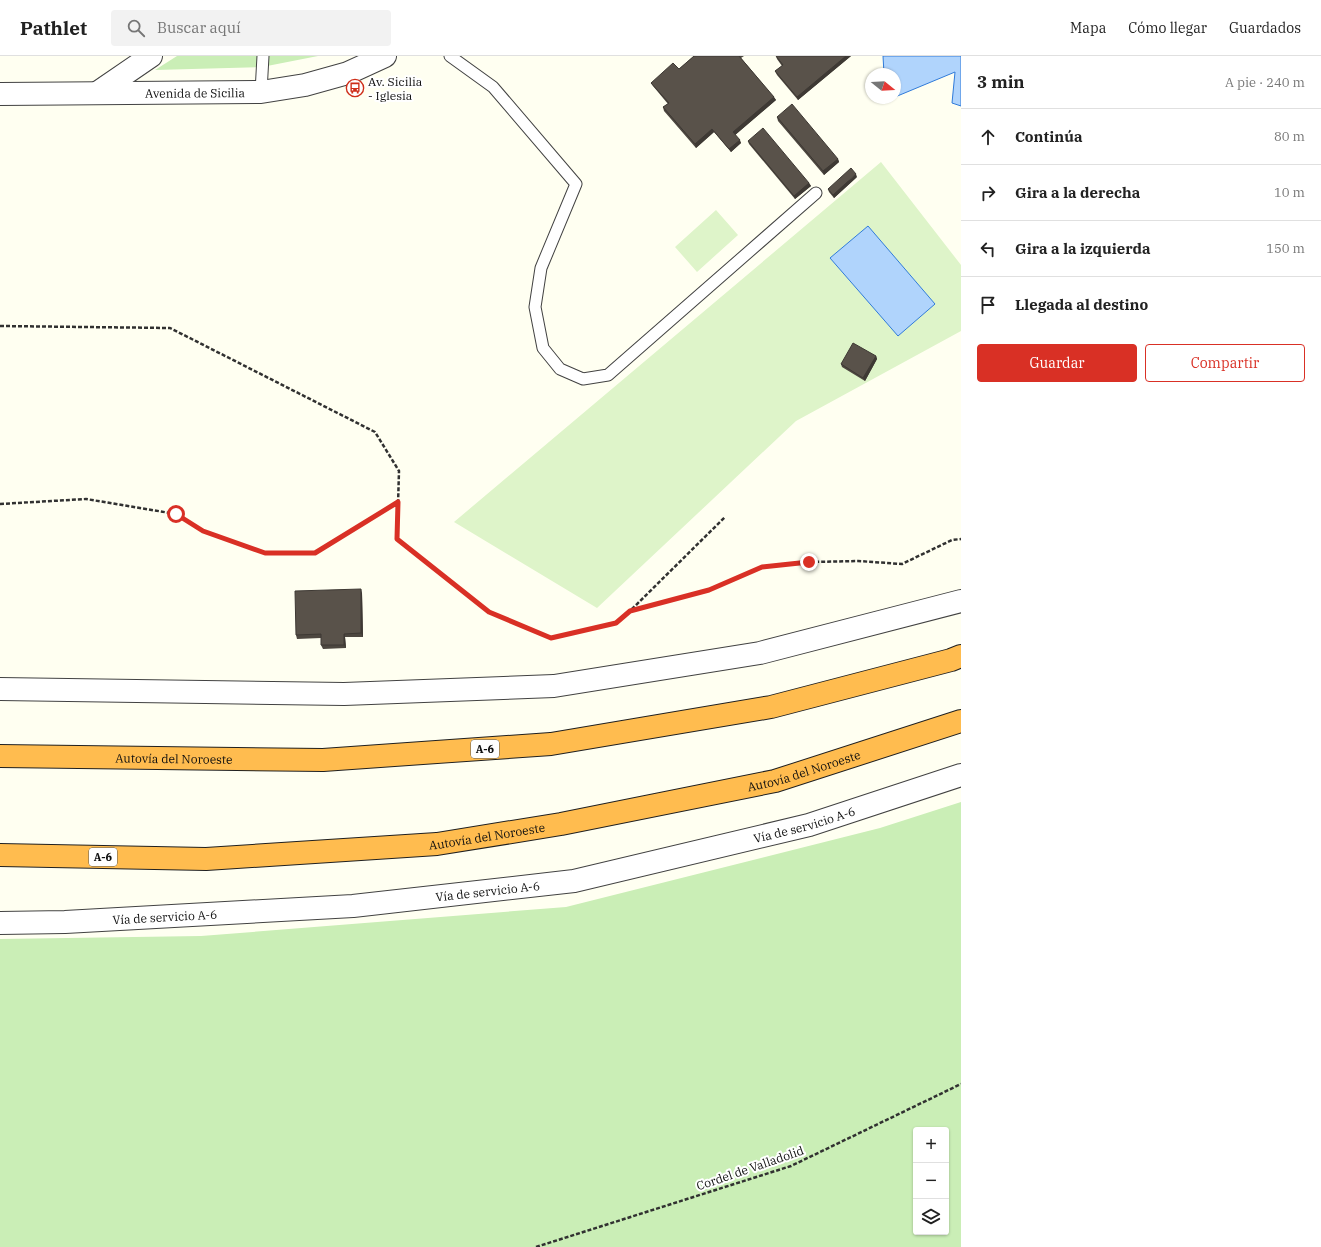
<!DOCTYPE html>
<html lang="es">
<head>
<meta charset="utf-8">
<style>
	:root { --surface:#fff; --page:#f2f2f2; --text:#222; --muted:#767676; --line:#e0e0e0; --accent:#d93025 }
	body { margin:0; font-family:"IBM Plex Serif",serif; background:var(--page); color:var(--text) }
	.controls { position:absolute; right:12px; bottom:12px; display:grid; overflow:hidden; border-radius:4px; box-shadow:0 1px 3px #0004 }
	.controls button { width:36px; height:36px; display:grid; place-items:center; padding:0; border:0; border-bottom:1px solid var(--line); background:var(--surface); color:var(--text); font:20px sans-serif }
	.compass { position:absolute; left:865px; top:12px; width:36px; height:36px; border-radius:50%; background:var(--surface); box-shadow:0 1px 3px #0004; rotate:108deg }
	.stop { position:absolute; width:12px; height:12px; margin:-9px; border:3px solid #d93025; border-radius:50%; background:#fff }
	.stop.end { background:#d93025; border-color:#fff; box-shadow:0 1px 4px #0008 }
	.list { margin:0; padding:0; list-style:none }
	h2 { display:flex; justify-content:space-between; align-items:center; height:52px; margin:0; padding:0 16px; font-size:17px }
	h2 small { font-size:13px; font-weight:400; color:var(--muted) }
	.list li { display:grid; grid-template-columns:26px 1fr auto; gap:12px; align-items:center; box-sizing:border-box; height:56px; padding:0 16px; border-top:1px solid var(--line) }
	.list b { display:block; font-size:15px; white-space:nowrap }
	.list em { font-size:13px; font-style:normal; color:var(--muted) }
	.actions { display:flex; gap:8px; padding:12px 16px }
	.actions a { flex:1; padding:9px 0; border:1px solid var(--accent); border-radius:4px; text-align:center; font-size:14px; color:var(--accent) }
	.actions .main { background:var(--accent); color:#fff }
	.icon { flex:none; width:22px; height:22px; fill:none; stroke:currentColor; stroke-width:2; stroke-linecap:round; stroke-linejoin:round }
	.map { position:relative; flex:none; width:961px; height:1191px; overflow:hidden }
	header { display:flex; align-items:center; gap:24px; box-sizing:border-box; height:56px; padding:0 20px; background:var(--surface); border-bottom:1px solid var(--line) }
	header strong { font-size:19px }
	nav { display:flex; gap:22px; margin-inline-start:auto; font-size:14px }
	.search { width:280px; height:36px; background:var(--page); display:flex; align-items:center; gap:10px; box-sizing:border-box; padding:0 14px; border-radius:4px; color:var(--muted); font-size:15px }
	main { display:flex }
	aside { flex:1; background:var(--surface) }
	.map>svg:first-child { display:block }
	.green { fill:#caeeb6; fill-rule:evenodd }
	.pitch { fill:#def4c9 }
	.water { fill:#b0d4fc; stroke:#307bda }
	.lines { fill:none; stroke-linecap:round; stroke-linejoin:round }
	.service-casing { stroke:#424242; stroke-width:13 }
	.minor-casing { stroke:#424242; stroke-width:24 }
	.motorway-casing { stroke:#202020; stroke-width:24 }
	.path { stroke:#313131; stroke-width:2.5; stroke-dasharray:4 2; stroke-linecap:butt }
	.service { stroke:#fff; stroke-width:11 }
	.minor { stroke:#fff; stroke-width:22 }
	.motorway { stroke:#ffbc4f; stroke-width:22 }
	.wall { fill:#4d4740 }
	.shaded-wall { fill:#3e3934 }
	.building { fill:#59524a; stroke:#3e3934 }
	.route { stroke:#d93025; stroke-width:5 }
	.labels { text-anchor:middle; dominant-baseline:central; stroke-width:4; stroke-linejoin:round; paint-order:stroke }
	.shield { fill:#fff; stroke:#575757; stroke-width:1 }
	.shield-label { font-size:11px; font-weight:bold; fill:#0f0f0f }
	.poi-label { font-size:12px; fill:#0f0f0f; stroke:#fff; text-anchor:start }
	.street-label { font-size:12px; fill:#0f0f0f; stroke:#fff }
</style>
</head>
<body>
<header>
<strong>Pathlet</strong>
<div class="search"><svg class="icon" aria-label="search" viewBox="0 0 24 24"><circle cx="10" cy="10" r="6"/><path d="M15 15l6 6"/></svg>Buscar aquí</div>
<nav><a>Mapa</a><a>Cómo llegar</a><a>Guardados</a></nav>
</header>
<main>
<div class="map">
<svg width="961" height="1191" viewBox="0 0 961 1191">
	<rect width="100%" height="100%" fill="#fffff1"/>
	<path class="green" d="M177 0H318L262 11 155 14Z
		M961 746V1191H0V883L201 880 566 851 880 772ZM916 1074H946V1176H916Z"/>
	<path class="pitch" d="M881 106 961 209V275L796 365 597 552 454 466Z
		M716 154 738 179 697 216 675 191Z"/>
	<path class="water" d="M883 0H961V50L952 47 955 16 895 41V18H884Z
		M868 170 935 248 898 280 830 202Z"/>
	<g class="lines">
		<defs>
			<path id="service" d="M450 0 493 31 576 128 541 212 535 251 543 292 560 313 583 323 608 319 816 137
				M261 36 263 0"/>
			<g id="minor">
				<path d="M97 37 151 0"/>
				<path id="s1" d="M0 38 261 36 305 29 348 17 385 0"/>
				<path d="M0 633 344 638 554 630 760 597 961 545"/>
				<path id="s2" d="M0 867 65 866 353 850 574 825 809 769 961 719"/>
			</g>
			<g id="motorway">
				<path id="s3" d="M0 700 323 704 551 688 771 651 951 604 961 600"/>
				<path id="s4" d="M0 799 206 803 437 788 561 768 775 725 961 665"/>
			</g>
		</defs>
		<use href="#service" class="service-casing"/>
		<use href="#minor" class="minor-casing"/>
		<use href="#motorway" class="motorway-casing"/>
		<path class="path" d="M0 270 170 272 375 376 399 415 397 483 489 556 551 582 616 567 630 555 725 461
			M0 448 86 443 176 458 203 475 265 497H315L398 446
			M631 555 709 534 762 511 809 506 858 505 902 508 952 484 961 483
			M536 1191 791 1110 961 1028"/>
		<use href="#service" class="service"/>
		<use href="#minor" class="minor"/>
		<use href="#motorway" class="motorway"/>
	</g>
	<path class="wall" d="M694 0H744L741 2 776 44 735 79 741 87 731 96 714 76 696 92 664 55 663 51 668 48 653 30 651 27 679 13Z
		M776 0H851L798 44 777 19 775 15 782 10 777 3Z
		M777 61 838 103 839 106 824 119 778 65Z
		M748 85 809 127 811 130 795 143 749 88Z
		M857 121 834 142 829 136 828 133Z
		M876 300 877 303 865 325 842 311 841 308Z
		M362 537 363 581H345L346 592 323 593 321 589V582L297 583 296 579Z"/>
	<path class="shaded-wall" d="M846 0H851L798 44 797 41Z
		M774 41 776 44 734 80 733 76Z
		M712 73 714 76 696 92 695 88Z
		M740 84 741 87 731 96 729 93Z
		M838 103 839 106 824 119 823 115Z
		M856 118 857 121 834 142 833 139Z
		M809 127 811 130 795 143 794 140Z
		M876 300 877 303 865 325 863 322Z
		M361 533 362 537 363 581 361 577Z
		M344 578 345 581 346 592 344 589Z"/>
	<path class="building" d="M694 0H739L774 41 733 76 740 84 729 93 712 73 695 88 663 51 669 47 651 27 673 7 679 13Z
		M776 0H846L797 41 775 15 783 9Z
		M792 48 838 103 823 115 777 61Z
		M763 72 809 127 794 140 748 85Z
		M851 112 856 118 833 139 828 133Z
		M853 287 876 300 863 322 841 308Z
		M361 533V577L344 578V589H321V578L296 579 295 535Z"/>
	<g class="lines">
		<path class="route" d="M176 458 203 475 265 497H315L398 446 397 483 489 556 551 582 616 567 630 555 709 534 762 511 809 506"/>
	</g>
	<defs>
		<symbol id="bus-ring" viewBox="-11 -11 22 22"><circle r="9.5" fill="#fff" stroke="#ce2d18" stroke-width="1.5"/><path d="M-5-6H5V4H4V6H2V4H-2V6H-4V4H-5ZM-3.5-4V0h7V-4ZM-3.5 1.2v1.5H-2V1.2ZM2 1.2v1.5H3.5V1.2Z" fill="#ce2d18"/></symbol>
	</defs>
	<g fill-rule="evenodd">
		<use href="#bus-ring" x="345" y="22" width="20" height="20"/>
	</g>
	<g class="labels">
		<g class="shield">
			<rect x="471" y="684" width="28" height="18" rx="3"/>
			<rect x="89" y="792" width="28" height="18" rx="3"/>
		</g>
		<g class="shield-label">
			<text x="485" y="693">A-6</text>
			<text x="103" y="801">A-6</text>
		</g>
		<g class="poi-label">
			<text x="368" y="25">Av. Sicilia<tspan x="368" dy="14">- Iglesia</tspan></text>
		</g>
		<g class="street-label">
			<text stroke="none"><textPath href="#s1" startOffset="195">Avenida de Sicilia</textPath></text>
			<text stroke="none"><textPath href="#s3" startOffset="174">Autovía del Noroeste</textPath></text>
			<text stroke="none"><textPath href="#s4" startOffset="812">Autovía del Noroeste</textPath></text>
			<text stroke="none"><textPath href="#s2" startOffset="813">Vía de servicio A-6</textPath></text>
			<text stroke="none"><textPath href="#s4" startOffset="488">Autovía del Noroeste</textPath></text>
			<text stroke="none"><textPath href="#s2" startOffset="489">Vía de servicio A-6</textPath></text>
			<text stroke="none"><textPath href="#s2" startOffset="165">Vía de servicio A-6</textPath></text>
			<text transform="translate(750 1112) rotate(-19)">Cordel de Valladolid</text>
		</g>
	</g>
</svg>
<div class="controls">
<button>+</button>
<button>−</button>
<button><svg class="icon" aria-label="layers" viewBox="0 0 24 24"><path d="M12 4l9 5-9 5-9-5zM3 14l9 5 9-5"/></svg></button>
</div>
<svg class="compass" viewBox="-18 -18 36 36"><path d="M0-13l5 13h-10z" fill="#e53935"/><path d="M0 13l5-13h-10z" fill="#767676"/></svg>
<div class="stop" style="left:176px;top:458px"></div>
<div class="stop end" style="left:809px;top:506px"></div>
</div>
<aside>
<h2>3 min<small>A pie · 240 m</small></h2>
<ul class="list">
<li><svg class="icon" aria-label="ahead" viewBox="0 0 24 24"><path d="M12 20V5M6 11l6-6 6 6"/></svg><div><b>Continúa</b></div><em>80 m</em></li>
<li><svg class="icon" aria-label="right" viewBox="0 0 24 24"><path d="M7 20v-9h11M14 6l5 5-5 5"/></svg><div><b>Gira a la derecha</b></div><em>10 m</em></li>
<li><svg class="icon" aria-label="left" viewBox="0 0 24 24"><path d="M17 20v-9H6M10 6l-5 5 5 5"/></svg><div><b>Gira a la izquierda</b></div><em>150 m</em></li>
<li><svg class="icon" aria-label="arrive" viewBox="0 0 24 24"><path d="M6 21V4h12l-3 4 3 4H6"/></svg><div><b>Llegada al destino</b></div></li>
</ul>
<div class="actions"><a class="main">Guardar</a><a>Compartir</a></div>
</aside>
</main>
</body>
</html>
